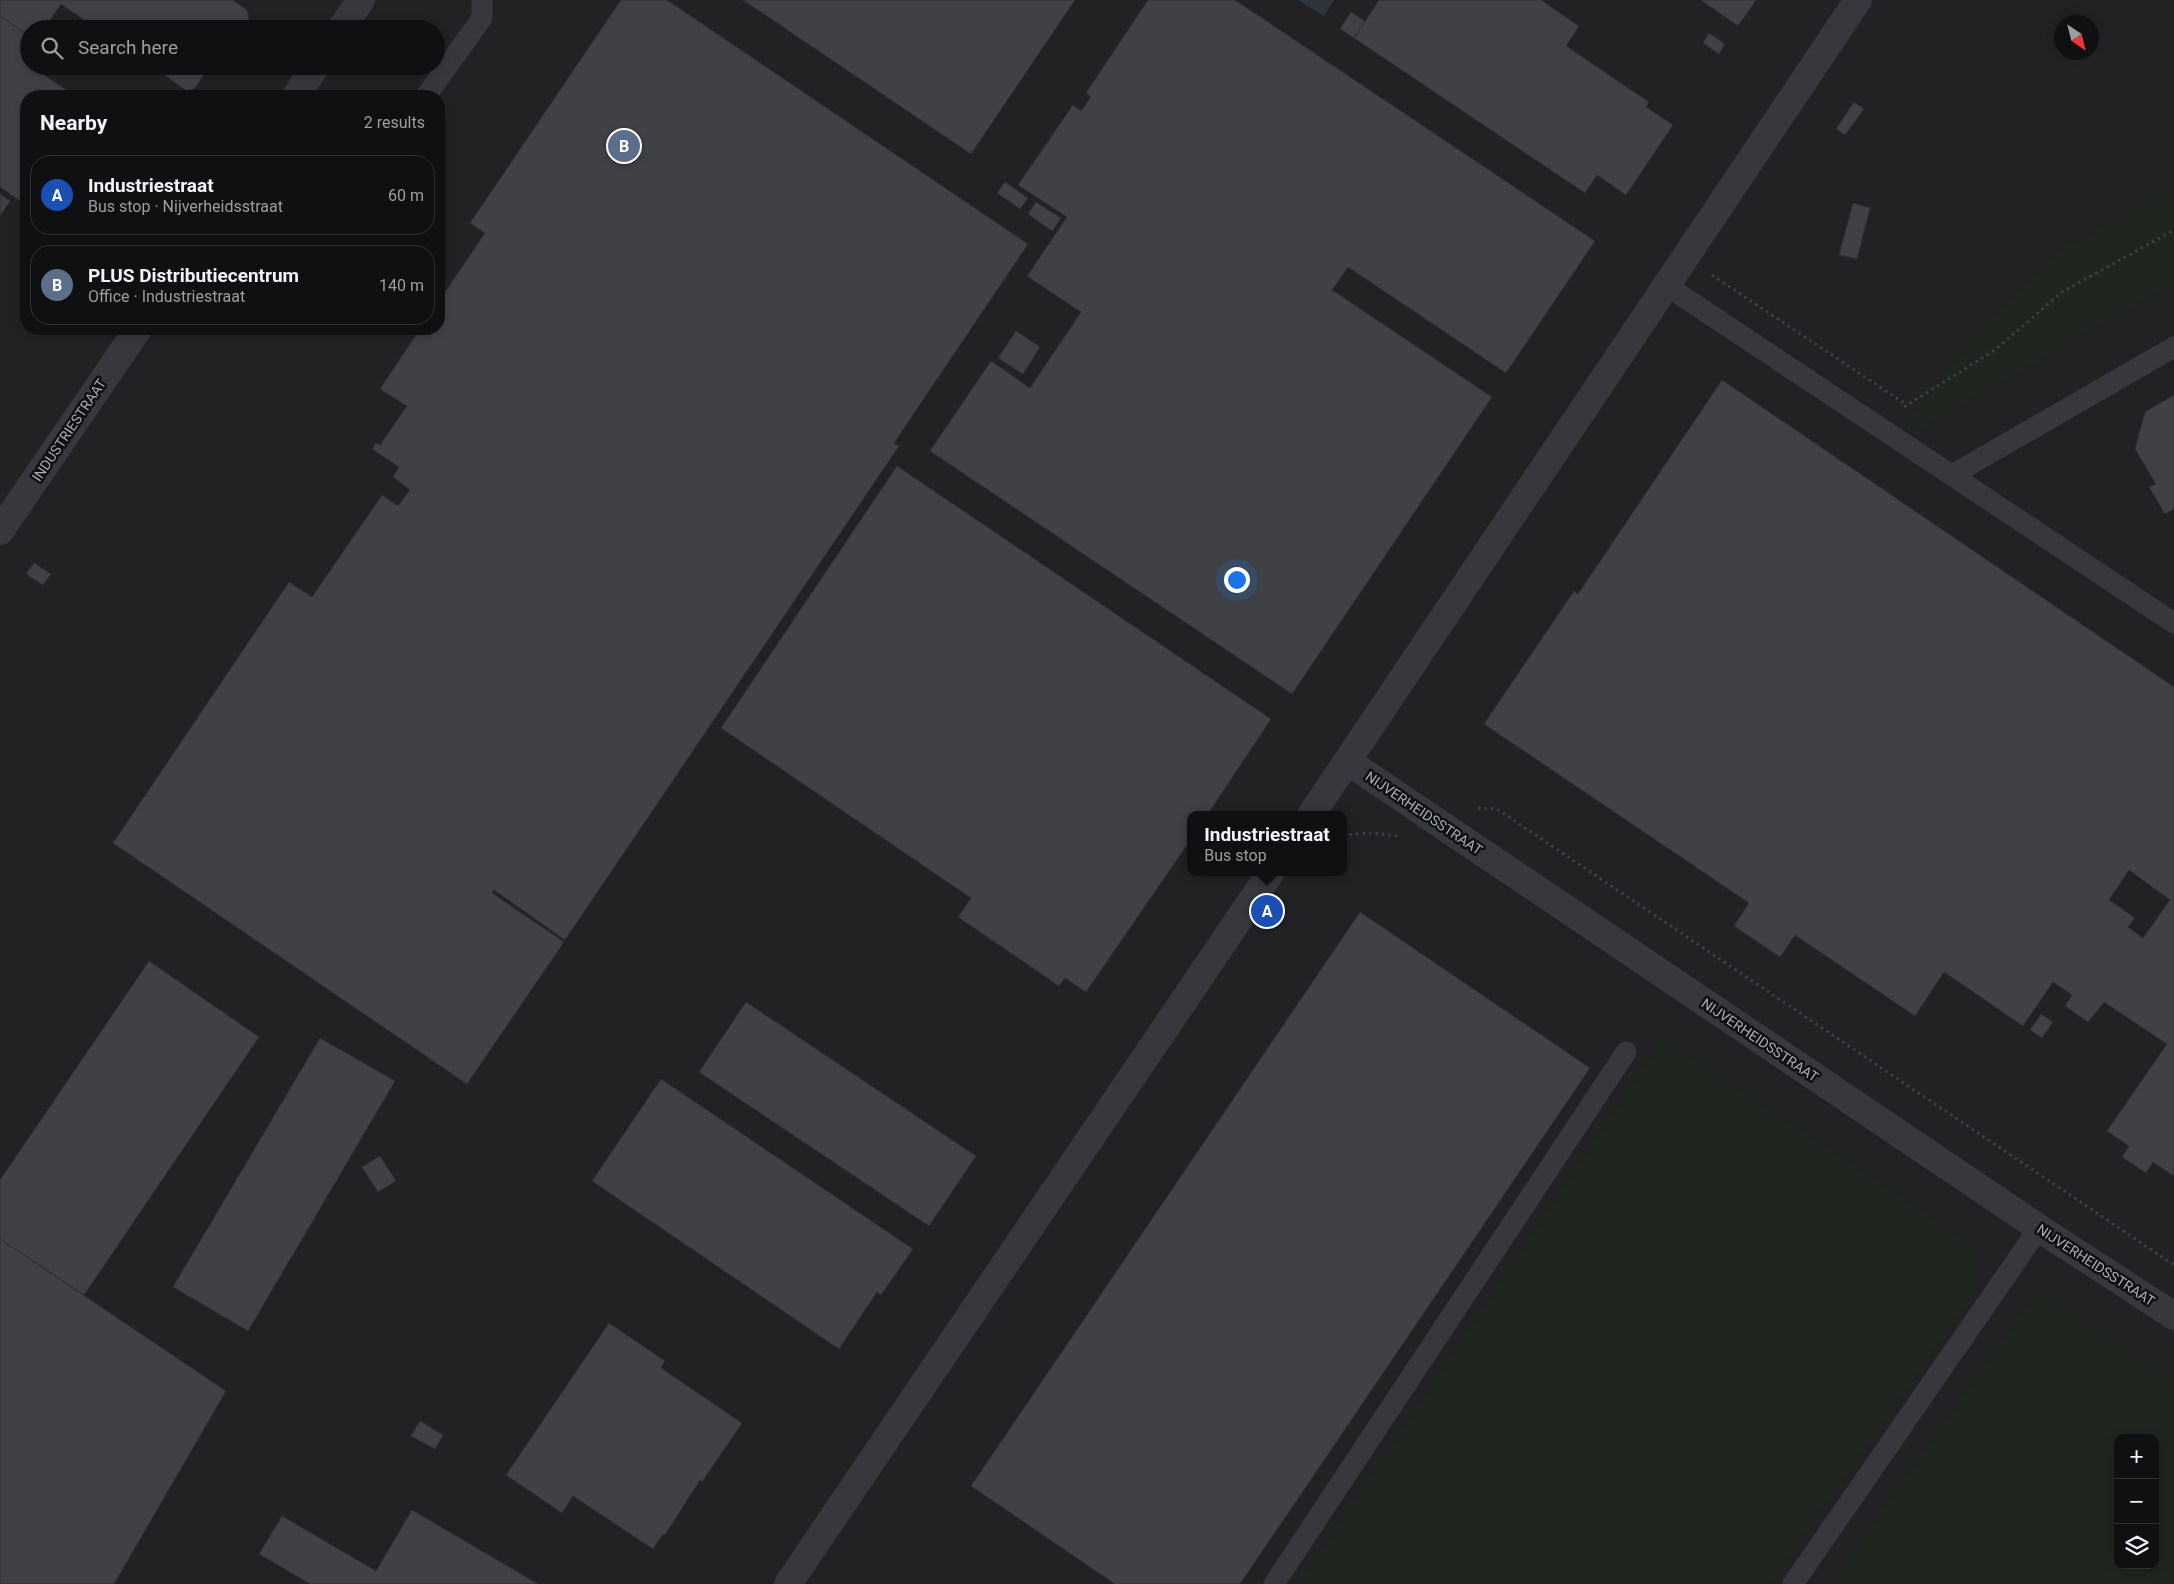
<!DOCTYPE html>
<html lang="en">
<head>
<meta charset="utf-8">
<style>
	:root { --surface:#101012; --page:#1e1e20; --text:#f1f3f6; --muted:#9c9d9f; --line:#303032; --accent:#b45309 }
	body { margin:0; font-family:Roboto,sans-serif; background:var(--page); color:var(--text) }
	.controls { position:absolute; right:15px; bottom:15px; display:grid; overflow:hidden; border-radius:10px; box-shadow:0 2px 8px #0003 }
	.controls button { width:45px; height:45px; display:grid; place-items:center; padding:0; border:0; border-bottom:1px solid var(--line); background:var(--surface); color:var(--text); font:25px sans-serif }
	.compass { position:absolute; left:2054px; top:15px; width:45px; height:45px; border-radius:50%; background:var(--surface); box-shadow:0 2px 8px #0003; rotate:145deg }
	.you { position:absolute; left:1236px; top:579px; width:18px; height:18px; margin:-12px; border:4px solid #fff; border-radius:50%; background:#1a73e8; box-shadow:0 0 0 8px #1a73e833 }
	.badge { display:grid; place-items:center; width:32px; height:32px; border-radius:50%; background:var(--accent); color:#fff; font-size:16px; font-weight:700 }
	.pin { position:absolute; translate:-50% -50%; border:2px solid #fff; box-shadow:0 1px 5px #0006 }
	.popup { position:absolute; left:1187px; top:811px; width:160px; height:65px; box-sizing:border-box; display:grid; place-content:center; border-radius:10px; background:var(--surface); filter:drop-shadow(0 1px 4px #0005); font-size:16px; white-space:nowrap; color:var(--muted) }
	.popup b { font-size:19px; color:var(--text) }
	.popup::after { content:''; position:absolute; left:50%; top:100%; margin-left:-10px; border:10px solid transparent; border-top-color:var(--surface) }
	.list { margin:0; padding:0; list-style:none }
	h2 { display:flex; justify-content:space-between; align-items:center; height:65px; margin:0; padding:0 20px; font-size:21px }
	h2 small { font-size:16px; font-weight:400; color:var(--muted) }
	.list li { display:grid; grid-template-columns:32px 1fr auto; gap:15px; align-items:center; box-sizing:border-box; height:80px; margin:0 10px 10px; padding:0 10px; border:1px solid var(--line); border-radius:20px }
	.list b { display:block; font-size:19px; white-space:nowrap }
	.list p { margin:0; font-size:16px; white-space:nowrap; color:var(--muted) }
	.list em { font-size:16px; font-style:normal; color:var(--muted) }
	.icon { flex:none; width:28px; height:28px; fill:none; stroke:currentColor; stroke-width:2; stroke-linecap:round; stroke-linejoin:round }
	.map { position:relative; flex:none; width:2174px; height:1584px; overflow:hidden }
	.search { position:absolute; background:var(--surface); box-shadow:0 2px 8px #0003; left:20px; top:20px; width:425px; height:55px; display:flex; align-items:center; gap:12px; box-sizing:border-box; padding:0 18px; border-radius:28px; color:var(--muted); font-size:19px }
	.panel { position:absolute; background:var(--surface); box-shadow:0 2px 8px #0003; left:20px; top:90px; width:425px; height:245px; border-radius:20px }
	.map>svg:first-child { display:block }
	.built { fill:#222225; fill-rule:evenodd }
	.green { fill:#1e261f; fill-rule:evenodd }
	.water { fill:#2c353c }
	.building { fill:#404145; stroke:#303034; fill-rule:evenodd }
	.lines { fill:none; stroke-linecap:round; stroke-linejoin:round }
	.path { stroke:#3d3f44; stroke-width:3; stroke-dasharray:2.5 4; stroke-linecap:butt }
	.service { stroke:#37383d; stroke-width:21 }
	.minor { stroke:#37383d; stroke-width:28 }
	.tertiary { stroke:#37383d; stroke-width:28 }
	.labels { text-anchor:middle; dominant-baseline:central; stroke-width:5; stroke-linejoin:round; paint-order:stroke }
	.street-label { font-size:14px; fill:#a8adb8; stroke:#111113 }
</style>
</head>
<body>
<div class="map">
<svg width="2174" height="1584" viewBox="0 0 2174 1584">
	<rect width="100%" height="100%" fill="#161618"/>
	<path class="built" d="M0 0H2174V1584H0ZM2062 22H2092V52H2062ZM29 29H436V66H29ZM26 96H439V329H26ZM1191 815H1343V872H1191ZM2118 1438H2155V1565H2118Z"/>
	<path class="green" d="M2174 189V283L1920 429 1904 422 2013 296 2063 248Z
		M1664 1038 1975 1247 1978 1288 1769 1584H1301Z
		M2039 1290 2174 1380V1584H1831ZM2118 1438H2155V1565H2118Z"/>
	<path class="water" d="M1298 0H1334L1324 16Z"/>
	<path class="building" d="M0 0H232L247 10 249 19 242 29H97L61 4 44 29H29V36L0 16Z
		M621 0H667L1028 244 894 443 899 446 565 940 494 890 492 893 564 942 467 1084 113 843 289 582 312 597 382 495 398 506 410 490 393 477 399 467 372 449 376 443 380 445 407 406 380 389 420 329H439V301L485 233 470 223Z
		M743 0H1075L971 154Z
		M1148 0H1235L1595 241 1506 373 1348 267 1332 290 1492 397 1292 694 930 451 991 361 1030 388 1081 312 1027 276 1067 217 1018 185 1073 105 1081 111 1091 97 1086 93Z
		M1379 0H1541L1579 26 1566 46 1649 102 1646 107 1673 125 1626 195 1597 175 1585 193 1354 38Z
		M1701 0H1756L1738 26Z
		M1351 12 1365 21 1354 38 1340 29Z
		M0 16 29 36V51L22 60 75 96H26V205L0 187Z
		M1709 33 1725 44 1719 54 1703 43Z
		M152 66H209V67L195 88 187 91Z
		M1854 102 1864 109 1845 135 1836 129Z
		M1005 182 1028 198 1020 209 997 193Z
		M0 194 10 201 0 216Z
		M1036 202 1061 218 1052 231 1028 214Z
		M1853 203 1870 208 1857 259 1839 255Z
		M1016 331 1040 347 1023 374 998 358Z
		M1722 380 2174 687V1176L2153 1162 2146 1173 2122 1157 2129 1146 2107 1131 2167 1044 2104 1002 2088 1022 2065 1006 2072 995 2053 982 2023 1026 1944 972 1915 1016 1795 935 1780 957 1734 926 1749 903 1484 724 1574 591 1578 594ZM2129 870 2170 900 2143 938 2128 927 2135 918 2109 900Z
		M2174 395V509L2165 514 2149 487 2156 484 2135 449 2145 412Z
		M897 466 1271 719 1207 815H1191V839L1086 992 1065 978 1059 986 958 917 971 898 721 728Z
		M34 563 51 574 43 585 26 574Z
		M1360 912 1590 1068 1240 1584H1115L971 1486Z
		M149 961 259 1037 84 1295 0 1239V1180Z
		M746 1002 976 1156 929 1226 699 1072Z
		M2041 1014 2053 1022 2042 1038 2030 1030Z
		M320 1038 395 1081 248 1331 173 1287Z
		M661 1079 913 1249 881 1295 877 1292 839 1349 592 1181Z
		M380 1156 396 1181 378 1192 362 1167Z
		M0 1239 226 1391 114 1584H0Z
		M609 1323 665 1361 661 1368 742 1423 702 1482 700 1480 665 1535 663 1534 653 1549 573 1496 562 1513 506 1475Z
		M420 1421 443 1435 435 1449 411 1436Z
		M412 1510 538 1584H310L259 1554 282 1516 376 1571Z"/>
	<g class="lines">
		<path class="path" d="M1712 275 1907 405
			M1904 407 1995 350 2062 292 2174 230
			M1478 808 1497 809 2174 1265
			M1343 835 1372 833 1397 836"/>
		<path class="service" d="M426 96 482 18V0
			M1667 286 2174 623
			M1952 475 2174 347
			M1274 1584 1626 1052
			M1793 1584 2039 1228"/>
		<path class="minor" d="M341 29 361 0
			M296 96 316 66
			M0 531 138 329"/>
		<path class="tertiary" d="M1347 761 2039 1228 2174 1316
			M1311 815 1858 0
			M788 1584 1271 872"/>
	</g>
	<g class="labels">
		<g class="street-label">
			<text transform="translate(69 430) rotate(-56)">INDUSTRIESTRAAT</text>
			<text transform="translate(1424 813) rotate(34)">NIJVERHEIDSSTRAAT</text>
			<text transform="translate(1760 1040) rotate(34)">NIJVERHEIDSSTRAAT</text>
			<text transform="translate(2096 1265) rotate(33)">NIJVERHEIDSSTRAAT</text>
		</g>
	</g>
</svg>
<div class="controls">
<button>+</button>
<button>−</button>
<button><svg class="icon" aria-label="layers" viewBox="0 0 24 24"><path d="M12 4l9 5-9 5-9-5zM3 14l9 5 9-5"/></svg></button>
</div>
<svg class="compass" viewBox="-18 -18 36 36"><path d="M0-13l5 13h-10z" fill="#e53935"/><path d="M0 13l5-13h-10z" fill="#9c9d9f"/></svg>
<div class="you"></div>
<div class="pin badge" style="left:1267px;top:911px;background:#1a4fb4">A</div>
<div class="popup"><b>Industriestraat</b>Bus stop</div>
<div class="pin badge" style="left:624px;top:146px;background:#5c6f8a">B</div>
<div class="search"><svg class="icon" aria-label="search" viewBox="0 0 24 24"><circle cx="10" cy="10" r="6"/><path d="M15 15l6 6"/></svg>Search here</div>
<section class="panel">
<h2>Nearby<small>2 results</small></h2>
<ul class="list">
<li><span class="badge" style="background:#1a4fb4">A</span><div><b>Industriestraat</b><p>Bus stop · Nijverheidsstraat</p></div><em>60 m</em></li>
<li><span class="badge" style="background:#5c6f8a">B</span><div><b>PLUS Distributiecentrum</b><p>Office · Industriestraat</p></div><em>140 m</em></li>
</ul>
</section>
</div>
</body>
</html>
